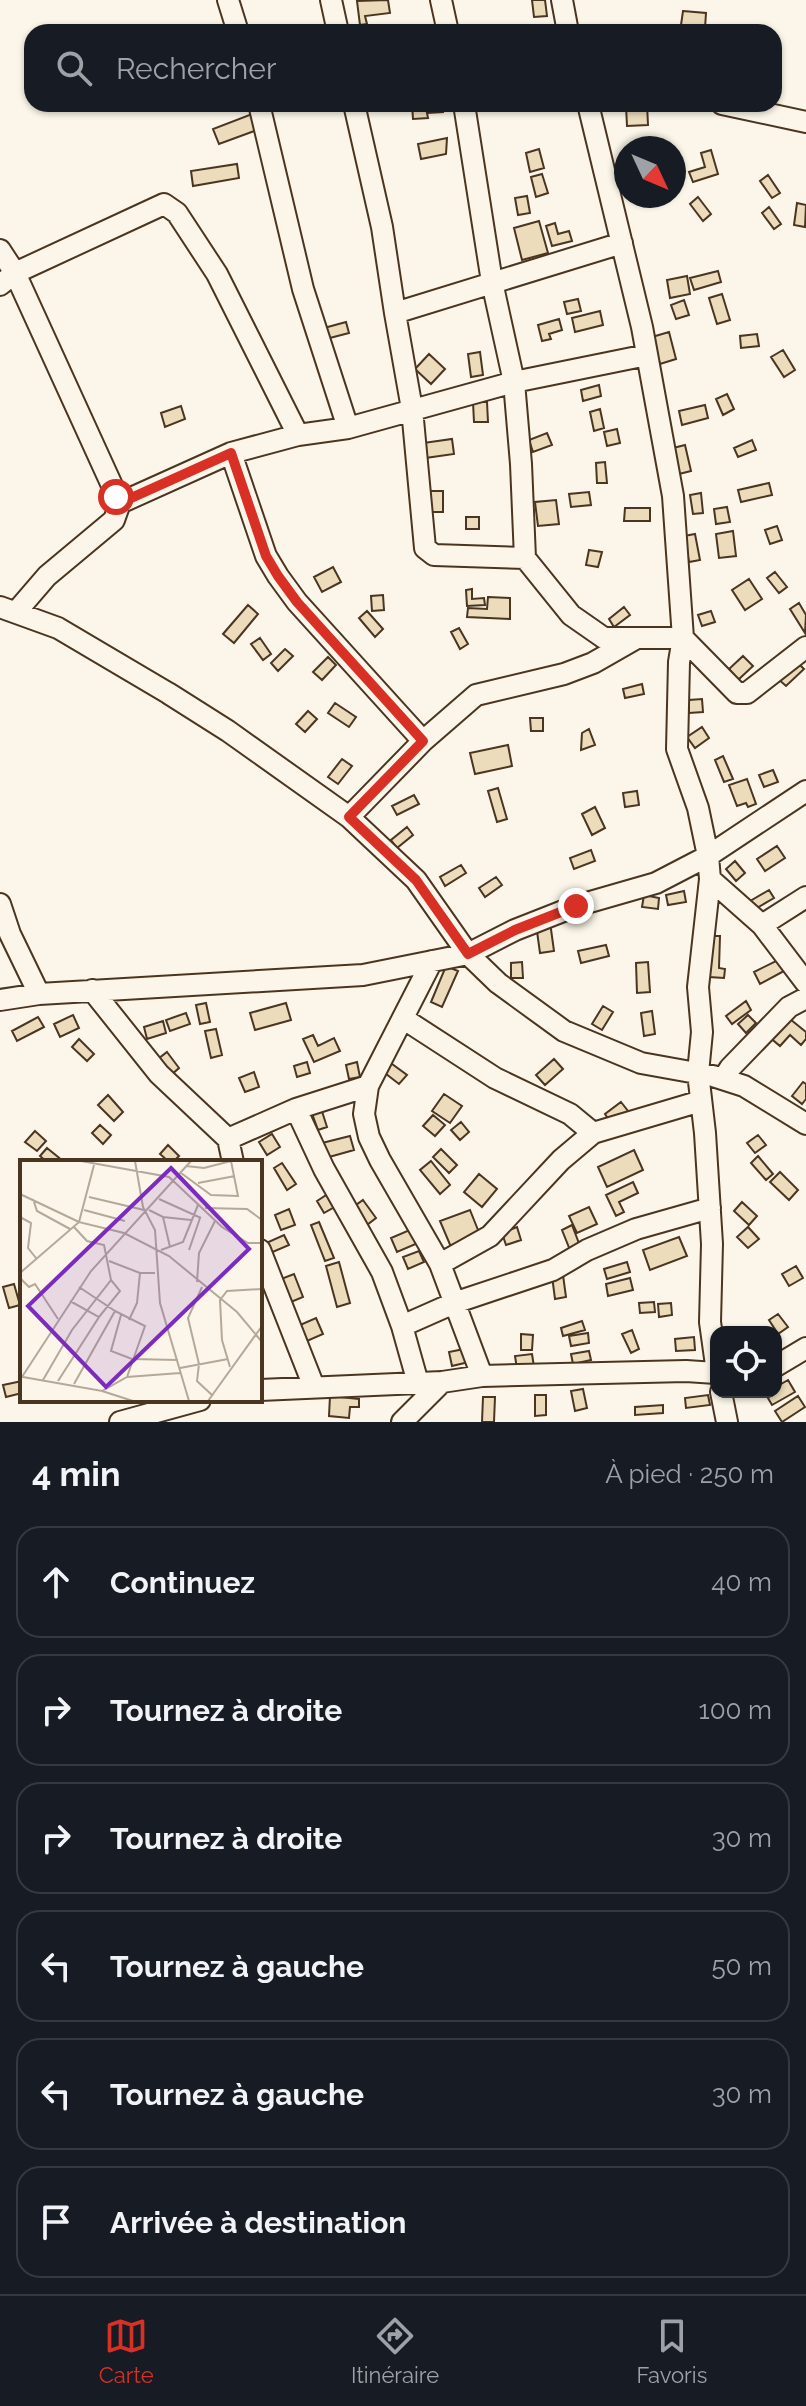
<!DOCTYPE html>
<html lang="fr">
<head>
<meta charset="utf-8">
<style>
	:root { --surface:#171b24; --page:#20242c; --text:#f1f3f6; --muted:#9ea1a6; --line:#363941; --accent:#d93025 }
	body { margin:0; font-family:Raleway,sans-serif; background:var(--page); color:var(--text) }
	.controls { position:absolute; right:24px; bottom:24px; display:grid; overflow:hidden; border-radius:16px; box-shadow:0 2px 6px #0004 }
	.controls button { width:72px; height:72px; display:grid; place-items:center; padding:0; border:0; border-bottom:2px solid var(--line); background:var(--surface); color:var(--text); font:40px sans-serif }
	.compass { position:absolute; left:614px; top:136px; width:72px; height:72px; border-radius:50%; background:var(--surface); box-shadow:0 2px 6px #0004; rotate:134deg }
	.stop { position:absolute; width:24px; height:24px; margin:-18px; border:6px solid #d93025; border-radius:50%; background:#fff }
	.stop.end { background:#d93025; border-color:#fff; box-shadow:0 2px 8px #0008 }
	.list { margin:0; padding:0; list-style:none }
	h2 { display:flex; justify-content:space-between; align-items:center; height:104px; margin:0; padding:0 32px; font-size:34px }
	h2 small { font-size:26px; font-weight:400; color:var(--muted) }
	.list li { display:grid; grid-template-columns:52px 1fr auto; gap:24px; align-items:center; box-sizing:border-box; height:112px; margin:0 16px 16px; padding:0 16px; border:2px solid var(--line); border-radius:24px }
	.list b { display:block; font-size:30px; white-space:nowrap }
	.list em { font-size:26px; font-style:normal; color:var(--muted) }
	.icon { flex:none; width:44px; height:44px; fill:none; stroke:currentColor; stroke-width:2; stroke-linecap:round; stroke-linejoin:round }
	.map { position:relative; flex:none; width:806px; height:1422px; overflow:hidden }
	.search { position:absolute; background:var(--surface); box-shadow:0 2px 6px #0004; left:24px; right:24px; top:24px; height:88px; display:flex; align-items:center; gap:20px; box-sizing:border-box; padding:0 28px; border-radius:24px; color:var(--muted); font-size:30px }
	.sheet { height:872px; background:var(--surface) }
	nav { display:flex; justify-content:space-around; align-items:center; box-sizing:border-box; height:112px; border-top:2px solid var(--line); background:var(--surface); font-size:22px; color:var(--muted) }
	nav a { display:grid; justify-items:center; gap:4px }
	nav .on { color:var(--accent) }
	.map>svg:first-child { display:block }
	.building { fill:#ecdcbc; stroke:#4a3520; stroke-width:2 }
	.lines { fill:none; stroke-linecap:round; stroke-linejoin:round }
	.minor-casing { stroke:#4a3520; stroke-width:24 }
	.minor { stroke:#fbf6e9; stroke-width:20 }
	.route { stroke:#d93025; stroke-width:10 }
	.inset-road { fill:none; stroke:#b4a999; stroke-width:2 }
	.view { fill:#7b2cbf; fill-opacity:0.15; stroke:#7b2cbf; stroke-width:4 }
	.inset-edge { fill:none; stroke:#4a3520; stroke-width:4 }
</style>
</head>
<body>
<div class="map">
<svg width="806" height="1422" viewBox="0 0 806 1422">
	<rect width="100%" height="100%" fill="#fbf6e9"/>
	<path class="building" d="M388 0 390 13 365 16 367 24 360 25 357 1Z
		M532 0H545L547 16 534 17Z
		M683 11 706 13 705 28 681 25Z
		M412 104H442L443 112 427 113 428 118 413 119Z
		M647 104 648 125 627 126 626 106Z
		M252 114 257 130 219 144 213 129Z
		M447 138 446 154 421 159 418 144Z
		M539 149 544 168 530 172 526 153Z
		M711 150 718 174 693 182 689 172 705 167 701 153Z
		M237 164 239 178 193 186 191 171Z
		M542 174 548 193 536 197 531 177Z
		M768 175 780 193 772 198 760 181Z
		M527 196 530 213 518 215 515 198Z
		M698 197 711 214 703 221 690 204Z
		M797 203 806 205 805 227 794 225Z
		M769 207 781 224 774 229 762 213Z
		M539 221 548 253 522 260 514 228Z
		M555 223 558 234 569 231 572 241 552 246 546 226Z
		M718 271 721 282 694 290 690 278Z
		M687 276 690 294 670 298 667 280Z
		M722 294 730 320 717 324 709 298Z
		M578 299 581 311 567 314 564 302Z
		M684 300 689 315 676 319 671 305Z
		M600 311 603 325 575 332 572 318Z
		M559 319 562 330 549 334 551 339 542 341 538 325Z
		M346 322 349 333 326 339 324 328Z
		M669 332 676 359 660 364 652 337Z
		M757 334 759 346 741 348 740 336Z
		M783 350 795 370 784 377 771 357Z
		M480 352 483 375 471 377 468 354Z
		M429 354 445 369 431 384 415 369Z
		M599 385 601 396 583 401 581 390Z
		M727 394 734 409 723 415 716 399Z
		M473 402H487L488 422H474Z
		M705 405 708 418 682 425 679 411Z
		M181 406 185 419 165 427 161 413Z
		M600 409 604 428 594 431 590 412Z
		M617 429 620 443 607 446 604 432Z
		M547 433 552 445 533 452 529 440Z
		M452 439 454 454 418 459 416 444Z
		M752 440 756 450 738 457 734 448Z
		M685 445 691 471 679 474 673 448Z
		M605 462 607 483H597L596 463Z
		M769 483 772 495 741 502 738 490Z
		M429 491H443V512H429Z
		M589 492 591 505 571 507 569 494Z
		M701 493 703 513 693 514 690 495Z
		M556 500 559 524 538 526 535 502Z
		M727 507 730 522 716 524 714 509Z
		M625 508H650V521H624Z
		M466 517H479V529H466Z
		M777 526 782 540 770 544 765 530Z
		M733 531 736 556 719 558 716 534Z
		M695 534 700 560 689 562 684 536Z
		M589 550 602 552 598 567 586 565Z
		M333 567 341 582 322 592 314 577Z
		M775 572 787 587 779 593 767 578Z
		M749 579 762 599 745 610 732 590Z
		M472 589V599L484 598 485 605 467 606 466 590Z
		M383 595 384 610 372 611 371 596Z
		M488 597 510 598V619L467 617 468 608 487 609Z
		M799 603 806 615 805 633 790 609Z
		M248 605 258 614 234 643 223 634Z
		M624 607 630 615 614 627 609 619Z
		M367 611 383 629 375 637 359 618Z
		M711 611 715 622 702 626 698 615Z
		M459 628 468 644 460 649 451 632Z
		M260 638 271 654 263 660 251 644Z
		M285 649 293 656 278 671 271 663Z
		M743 656 753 666 738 680 729 669Z
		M328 657 336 665 322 680 313 672Z
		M795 660 804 669 786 686 777 678Z
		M642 684 644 694 625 698 623 689Z
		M702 699 703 712 689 713V700Z
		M335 703 356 717 349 727 328 713Z
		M308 711 317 719 305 732 296 724Z
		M530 718H543V731H531Z
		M702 727 709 738 695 748 687 737Z
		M589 729 595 745 581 750 582 733Z
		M508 745 512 766 475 774 470 753Z
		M723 756 733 779 724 782 715 760Z
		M342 759 352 766 338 784 328 777Z
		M773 770 778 782 764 787 759 775Z
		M747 779 756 804 748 807 746 803 737 806 729 785Z
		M498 788 507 819 497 822 488 791Z
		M637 791 639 805 625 807 623 793Z
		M414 795 419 804 397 815 392 806Z
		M595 807 605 828 592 835 582 814Z
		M407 827 413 835 397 848 391 840Z
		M777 846 785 858 765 871 757 859Z
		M591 850 595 861 574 869 570 858Z
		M735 861 745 873 736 881 726 869Z
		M461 865 466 873 445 886 440 877Z
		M496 877 502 885 485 897 479 888Z
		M769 890 774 898 750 912 745 904Z
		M684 891 686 902 668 905 666 895Z
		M644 895 659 898 658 909 642 907Z
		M550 922 554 951 540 953 536 924Z
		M711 936H720L719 968 725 969 724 978 709 977Z
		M606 945 609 956 581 963 578 951Z
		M778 960 784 971 760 984 754 972Z
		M522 962 523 978H511V963Z
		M648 962 650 992 637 993 636 963Z
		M446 966 458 971 442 1007 431 1002Z
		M746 1001 751 1010 732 1024 726 1016Z
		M206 1003 210 1022 200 1024 196 1005Z
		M286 1003 291 1020 255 1030 250 1013Z
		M603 1006 613 1012 602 1030 592 1024Z
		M652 1011 655 1034 644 1036 641 1013Z
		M186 1013 190 1024 170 1031 166 1020Z
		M73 1015 79 1028 60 1037 54 1024Z
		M748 1015 756 1023 746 1033 738 1024Z
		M785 1015 806 1032V1039L801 1045 790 1035 780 1046 768 1036Z
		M38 1017 44 1027 17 1041 12 1031Z
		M163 1021 166 1033 147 1039 144 1027Z
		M216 1029 222 1055 211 1058 205 1031Z
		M313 1035 318 1046 334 1038 340 1051 314 1062 303 1039Z
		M79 1039 94 1054 87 1061 72 1047Z
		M167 1052 179 1068 171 1075 158 1059Z
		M554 1059 563 1069 545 1085 536 1075Z
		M388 1061 407 1075 399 1084 381 1070Z
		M307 1062 310 1073 297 1077 294 1066Z
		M357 1062 360 1077 349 1079 346 1065Z
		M254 1072 259 1087 245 1092 239 1078Z
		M803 1082 806 1084V1099L802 1104 792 1096Z
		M444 1094 462 1106 450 1123 432 1111Z
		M108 1095 123 1112 114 1121 98 1105Z
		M621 1102 628 1111 611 1123 605 1114Z
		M320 1105 327 1127 318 1130 310 1108Z
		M433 1115 445 1125 435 1136 423 1126Z
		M461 1122 469 1132 460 1140 451 1130Z
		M100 1125 111 1135 103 1144 92 1133Z
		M35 1131 46 1141 37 1151 25 1142Z
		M272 1134 280 1147 267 1155 259 1142Z
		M758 1135 766 1145 755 1153 747 1143Z
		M350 1136 354 1150 322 1159 318 1144Z
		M168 1145 179 1156 173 1162H169L160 1154Z
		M47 1148 63 1161V1162H47L40 1156Z
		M441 1149 457 1165 449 1173 433 1157Z
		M634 1150 643 1170 607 1187 598 1167Z
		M758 1156 773 1174 766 1180 751 1163Z
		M431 1161 450 1185 440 1194 420 1170Z
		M282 1163 296 1184 287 1190 274 1168Z
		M780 1172 798 1190 789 1200 770 1182Z
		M479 1174 497 1189 482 1207 464 1192Z
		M633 1182 638 1193 619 1202 624 1212 616 1216 606 1195Z
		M331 1192 338 1205 324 1213 317 1201Z
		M363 1200 376 1218 363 1228 349 1210Z
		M742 1202 757 1216 749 1225 734 1211Z
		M589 1207 597 1224 577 1233 569 1216Z
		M289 1209 295 1225 281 1230 275 1215Z
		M470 1210 480 1235 451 1247 440 1221Z
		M319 1222 334 1258 325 1261 311 1225Z
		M572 1225 580 1246 570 1250 562 1230Z
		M517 1227 521 1240 506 1245 502 1233Z
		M748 1227 759 1239 748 1248 737 1237Z
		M412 1229 418 1243 397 1252 391 1238Z
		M284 1235 289 1245 268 1254 264 1244Z
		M679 1237 687 1256 650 1270 643 1250Z
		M419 1251 424 1262 408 1269 403 1257Z
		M339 1262 350 1303 337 1307 326 1266Z
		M627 1262 630 1272 607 1279 604 1269Z
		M796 1266 803 1278 789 1286 782 1274Z
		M294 1274 303 1297 291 1302 281 1279Z
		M563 1275 566 1297 555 1299 552 1276Z
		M630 1278 633 1290 608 1296 606 1284Z
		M14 1284 20 1305 9 1308 3 1287Z
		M654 1302 655 1312 640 1313 639 1303Z
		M671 1303 672 1315 659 1317 658 1304Z
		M778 1314 788 1327 778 1334 769 1320Z
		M316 1318 323 1334 307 1341 300 1325Z
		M582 1321 585 1330 563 1336 561 1328Z
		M632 1330 639 1349 631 1353 622 1334Z
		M588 1333 589 1343 571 1346 569 1336Z
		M521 1334 533 1335 532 1350H521Z
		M694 1337 695 1350 676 1351 675 1339Z
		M469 1348 473 1361 452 1366 449 1352Z
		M589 1351 591 1360 573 1364 571 1354Z
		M532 1354 534 1367 517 1369 515 1356Z
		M788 1380 795 1392 772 1405 765 1393 776 1392V1387Z
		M22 1381V1393L6 1397 3 1385Z
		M583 1389 587 1408 575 1411 571 1391Z
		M535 1395H546V1415L535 1416Z
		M708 1395 710 1405 686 1408 685 1398Z
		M330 1396 359 1399V1407H350L349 1418 329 1416Z
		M798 1396 805 1407 782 1422 775 1411Z
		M483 1397H495L494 1422H482Z
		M663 1405V1413L635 1415V1407Z"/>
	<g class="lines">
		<defs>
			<path id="minor" d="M228 0 238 32
				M331 0 338 32
				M441 0 448 32
				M562 0 568 32
				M259 104 303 289 348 428 514 382 647 355
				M354 104 382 227 395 313 622 243
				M464 104 492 282 514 382 521 464 525 558 571 615 604 638H683L737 693H747L806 647
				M588 104 642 327 673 496 683 638 679 662 677 749 698 808 708 856 710 879 698 987 702 1032 698 1073 705 1133 712 1244 710 1322 716 1365
				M722 104 806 122
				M0 250 15 273 120 503 231 453 298 435 348 428
				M0 285 15 273 164 204 177 213 217 274 298 435
				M395 313 412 409 425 548 434 555 525 558
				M231 453 266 556 278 576 297 602 423 741 349 817
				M0 607 58 628 168 693 228 731 349 817 416 880 468 954 498 983 564 1031 641 1063 713 1076 744 1086 806 1124
				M16 612 47 576 114 520 120 503
				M423 741 476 695 564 674 593 663 635 639
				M710 879 762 925 806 983
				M0 904 10 934 39 994
				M762 925 806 897
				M432 961 368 1086 364 1114 369 1137 380 1160 440 1264 482 1376
				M92 990 159 1074 228 1139 233 1162
				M0 1000 39 994 363 975 468 954 515 930 576 906 656 883 708 856 806 791
				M404 1019 495 1078 570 1114 593 1133
				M723 1079 730 1068 789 1007 806 998
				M296 1109 324 1169 382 1272 402 1326 418 1383
				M228 1139 296 1109 368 1086
				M260 1250 314 1387
				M440 1264 490 1236 561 1160 593 1133 701 1101
				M402 1326 454 1303 553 1270 587 1250 636 1229 710 1208
				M776 1366 806 1348
				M260 1390 442 1382 482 1376 686 1371 716 1373
				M721 1392 727 1422
				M120 1422 200 1400
				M402 1422 442 1382"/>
		</defs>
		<use href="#minor" class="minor-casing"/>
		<use href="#minor" class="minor"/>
	</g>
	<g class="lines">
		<path class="route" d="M116 497 120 503 231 453 266 556 278 576 297 602 423 741 349 817 416 880 468 954 515 930 576 906"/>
	</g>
	<g transform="translate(20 1160)">
		<rect width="242" height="242" fill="#fbf6e9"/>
		<path class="inset-road" d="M61 1 149 17 202 67 228 83H242M115 1 123 47 135 70 140 143 169 241M161 13 191 35 218 36 211 1 184 8 166 6M178 23 215 16M0 34 59 62 74 5M69 37 124 50M13 39 17 51 50 69M139 39 181 58M185 48 227 49 242 60M64 50 105 61M129 50 143 57 171 60M0 57 11 63 8 88 16 98M143 57 150 87M141 90 163 82 178 45M169 90 180 58M89 101 120 113M0 113 59 62 104 73 149 96 217 152 242 182M0 118 9 127 15 124 38 159M177 122 179 93 195 61M182 127 168 158 179 204 177 221 193 236M95 151 125 166 107 217M101 155 91 191 112 199 158 200M79 157 100 131 91 120M109 160 117 143 120 113H135M210 207 202 180 200 140 207 131 242 129M160 208 208 199M3 217 82 231 107 217 160 213M0 220 71 111 171 1M23 220 52 170 91 120 84 85 67 81 54 67M38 221 79 157 50 141M54 224 95 151 59 127M82 231 113 241M188 241 242 166"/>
		<path class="view" d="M151 8 229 89 86 227 8 146Z"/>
		<rect width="242" height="242" class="inset-edge"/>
	</g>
</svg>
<div class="controls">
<button><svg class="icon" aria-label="locate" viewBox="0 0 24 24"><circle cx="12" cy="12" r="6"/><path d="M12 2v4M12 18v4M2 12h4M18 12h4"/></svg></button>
</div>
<svg class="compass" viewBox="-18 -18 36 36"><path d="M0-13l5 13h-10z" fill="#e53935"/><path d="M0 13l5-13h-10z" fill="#9ea1a6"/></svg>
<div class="stop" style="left:116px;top:497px"></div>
<div class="stop end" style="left:576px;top:906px"></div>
<div class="search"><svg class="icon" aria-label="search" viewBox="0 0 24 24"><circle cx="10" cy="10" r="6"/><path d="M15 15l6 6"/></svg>Rechercher</div>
</div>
<section class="sheet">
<h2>4 min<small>À pied · 250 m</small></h2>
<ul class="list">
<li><svg class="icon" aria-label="ahead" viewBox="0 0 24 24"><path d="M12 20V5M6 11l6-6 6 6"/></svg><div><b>Continuez</b></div><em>40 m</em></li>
<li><svg class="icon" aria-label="right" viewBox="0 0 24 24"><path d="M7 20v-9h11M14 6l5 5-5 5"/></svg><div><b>Tournez à droite</b></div><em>100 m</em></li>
<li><svg class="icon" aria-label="right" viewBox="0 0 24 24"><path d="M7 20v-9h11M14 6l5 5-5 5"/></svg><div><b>Tournez à droite</b></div><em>30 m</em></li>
<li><svg class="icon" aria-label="left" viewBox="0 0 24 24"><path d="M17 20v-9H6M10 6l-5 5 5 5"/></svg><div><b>Tournez à gauche</b></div><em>50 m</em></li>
<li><svg class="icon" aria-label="left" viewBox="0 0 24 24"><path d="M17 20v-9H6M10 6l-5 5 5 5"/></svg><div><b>Tournez à gauche</b></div><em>30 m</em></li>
<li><svg class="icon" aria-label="arrive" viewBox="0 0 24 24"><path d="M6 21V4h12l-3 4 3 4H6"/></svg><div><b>Arrivée à destination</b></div></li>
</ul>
</section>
<nav>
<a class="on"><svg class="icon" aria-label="map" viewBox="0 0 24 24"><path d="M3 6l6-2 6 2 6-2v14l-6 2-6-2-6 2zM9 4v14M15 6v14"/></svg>Carte</a>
<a><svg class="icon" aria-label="directions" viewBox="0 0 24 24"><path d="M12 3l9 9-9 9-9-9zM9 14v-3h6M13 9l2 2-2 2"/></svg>Itinéraire</a>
<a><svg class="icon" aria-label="saved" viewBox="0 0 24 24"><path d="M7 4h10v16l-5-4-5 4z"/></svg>Favoris</a>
</nav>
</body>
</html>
